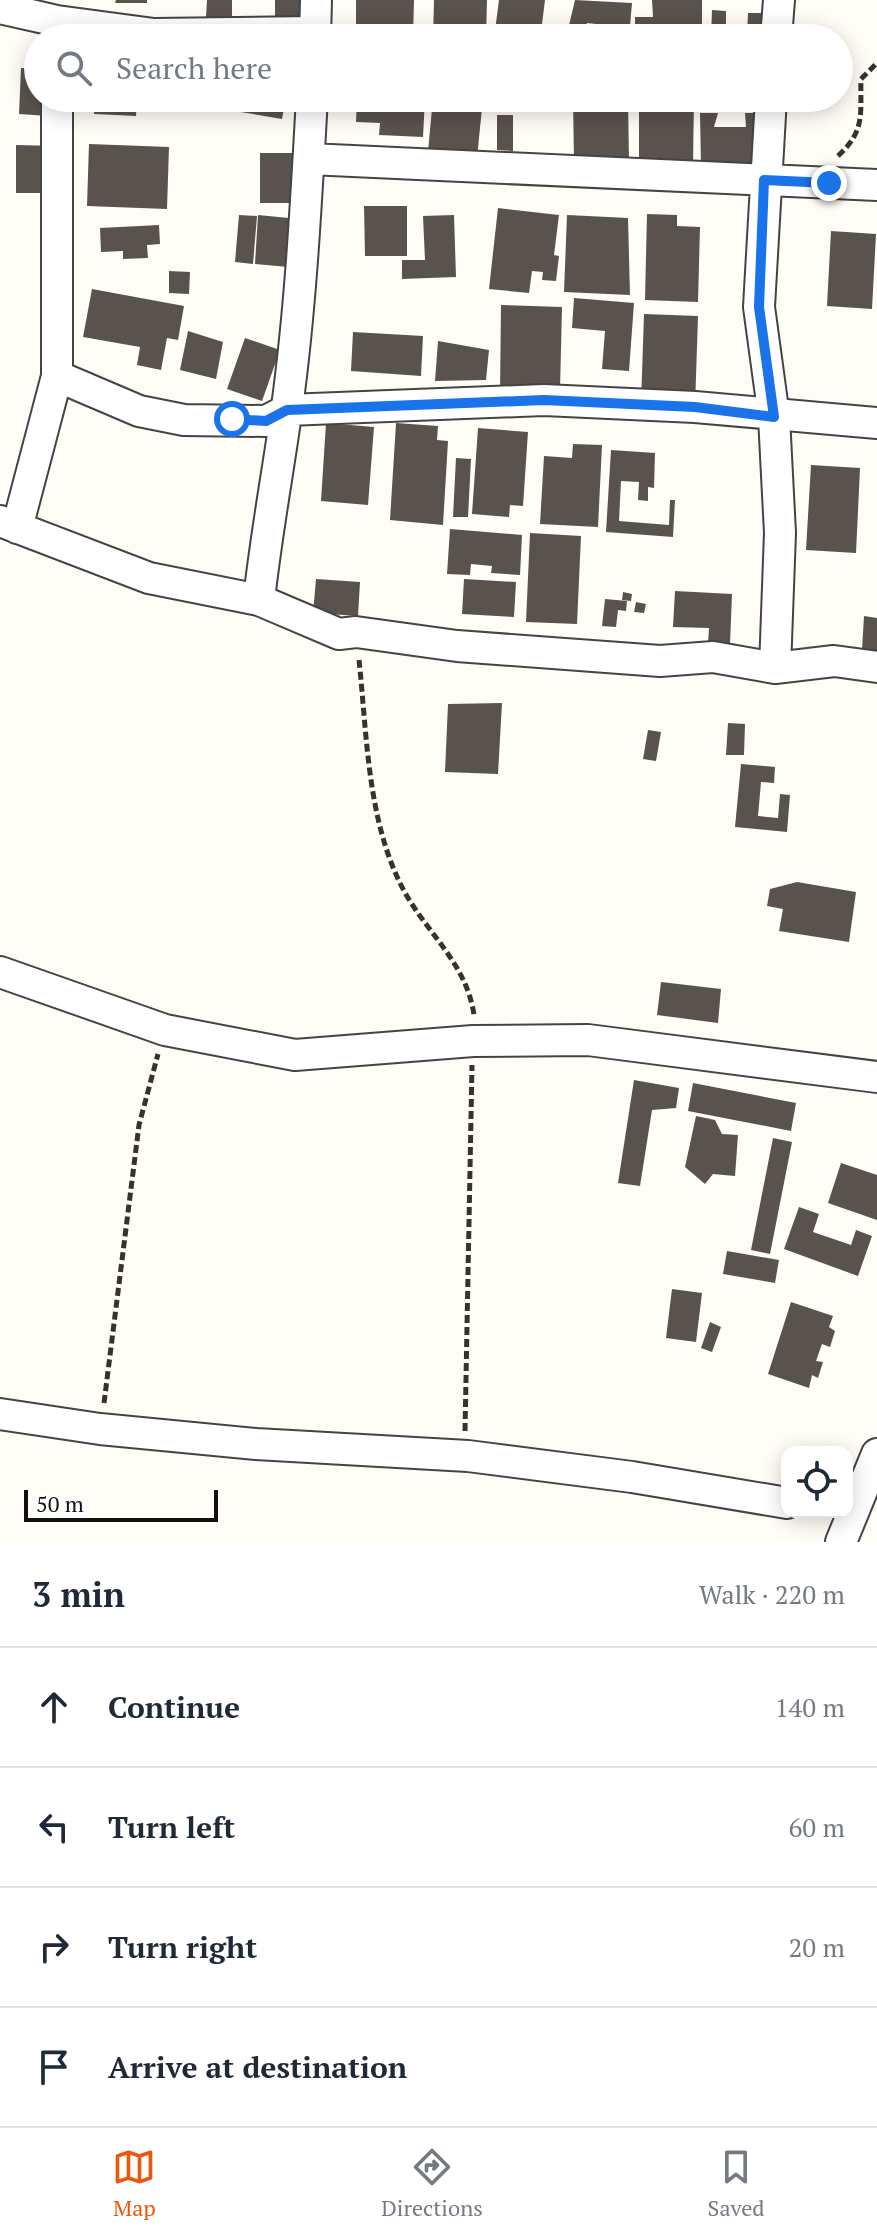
<!DOCTYPE html>
<html lang="en">
<head>
<meta charset="utf-8">
<style>
	:root { --surface:#fff; --page:#f2f2f3; --text:#1f2937; --muted:#747a83; --line:#e0e1e3; --accent:#ea580c }
	body { margin:0; font-family:"PT Serif",serif; background:var(--page); color:var(--text) }
	.controls { position:absolute; right:24px; bottom:24px; display:grid; overflow:hidden; border-radius:16px; box-shadow:0 4px 20px #0003 }
	.controls button { width:72px; height:72px; display:grid; place-items:center; padding:0; border:0; border-bottom:2px solid var(--line); background:var(--surface); color:var(--text); font:40px sans-serif }
	.scale { position:absolute; left:24px; bottom:20px; width:194px; box-sizing:border-box; padding-left:8px; border:4px solid #111; border-top:0; font-size:22px; line-height:28px; white-space:nowrap; color:#111; -webkit-text-stroke:6px #fff; paint-order:stroke }
	.stop { position:absolute; width:24px; height:24px; margin:-18px; border:6px solid #1a73e8; border-radius:50%; background:#fff }
	.stop.end { background:#1a73e8; border-color:#fff; box-shadow:0 2px 8px #0008 }
	.list { margin:0; padding:0; list-style:none }
	h2 { display:flex; justify-content:space-between; align-items:center; height:104px; margin:0; padding:0 32px; font-size:34px }
	h2 small { font-size:26px; font-weight:400; color:var(--muted) }
	.list li { display:grid; grid-template-columns:52px 1fr auto; gap:24px; align-items:center; box-sizing:border-box; height:120px; padding:0 32px; border-top:2px solid var(--line) }
	.list b { display:block; font-size:30px; white-space:nowrap }
	.list em { font-size:26px; font-style:normal; color:var(--muted) }
	.icon { flex:none; width:44px; height:44px; fill:none; stroke:currentColor; stroke-width:2; stroke-linecap:round; stroke-linejoin:round }
	.map { position:relative; flex:none; width:877px; height:1542px; overflow:hidden }
	.search { position:absolute; background:var(--surface); box-shadow:0 4px 20px #0003; left:24px; right:24px; top:24px; height:88px; display:flex; align-items:center; gap:20px; box-sizing:border-box; padding:0 28px; border-radius:44px; color:var(--muted); font-size:30px }
	.sheet { height:584px; background:var(--surface) }
	nav { display:flex; justify-content:space-around; align-items:center; box-sizing:border-box; height:112px; border-top:2px solid var(--line); background:var(--surface); font-size:22px; color:var(--muted) }
	nav a { display:grid; justify-items:center; gap:4px }
	nav .on { color:var(--accent) }
	.map>svg:first-child { display:block }
	.building { fill:#5a524d }
	.lines { fill:none; stroke-linecap:round; stroke-linejoin:round }
	.minor-casing { stroke:#444; stroke-width:34 }
	.path { stroke:#333; stroke-width:5; stroke-dasharray:8 4; stroke-linecap:butt }
	.minor { stroke:#fff; stroke-width:30 }
	.route { stroke:#1a73e8; stroke-width:10 }
</style>
</head>
<body>
<div class="map">
<svg width="877" height="1542" viewBox="0 0 877 1542">
	<rect width="100%" height="100%" fill="#fffdf5"/>
	<path class="building" d="M116 0H147V3H115Z
		M207 0H232V18L206 17Z
		M275 0H307L306 18 275 17Z
		M356 0H414L413 38 356 37Z
		M434 0H487L486 38H433Z
		M499 0H545L541 32 549 33V38H494Z
		M575 0 632 3 629 38H604L605 25 587 23 583 38H566Z
		M652 0H702V38H635V17H653Z
		M712 10 726 11V33L747 34 748 13H764L763 38H711Z
		M21 68H38V98H50L49 116 19 114Z
		M95 98H137L136 116 94 114Z
		M213 98H286L282 119 211 107Z
		M357 98H425L423 137 379 135 380 123 356 122Z
		M433 98H483L477 158 427 162Z
		M573 98H628L629 162H574Z
		M639 98H694L693 165 639 164Z
		M700 113H718L714 127H746L745 113H758L759 166 701 167Z
		M497 115H513V151L497 150Z
		M89 144 169 147 167 209 87 206Z
		M16 145 57 146 49 193H16Z
		M260 153H306V203H260Z
		M364 206H407V256H365Z
		M498 208 559 215 554 255 559 256 556 281 542 280 543 272 532 271 529 293 489 289Z
		M647 214 677 215V226L700 227 698 302 645 300Z
		M239 215 257 216 253 264 235 262Z
		M258 215 299 219 300 268 255 264Z
		M454 215 456 277 402 279V260H425L423 216Z
		M567 215 628 218 630 295 564 292Z
		M159 225 160 244 147 245 148 258 123 259V251L101 252 100 228Z
		M831 231 876 234 872 309 827 306Z
		M169 271 190 272 189 294 169 293Z
		M92 289 184 306 178 340 167 338 161 370 137 365 140 347 83 337Z
		M574 298 634 303 629 371 602 369 605 331 572 328Z
		M501 305 562 307 560 390 500 392Z
		M644 314 698 316 695 407 641 404Z
		M188 331 223 342 216 379 180 370Z
		M353 332 423 336 421 376 351 371Z
		M245 338 280 350 262 401 227 389Z
		M438 341 489 350 486 380 435 381Z
		M326 423 374 427 368 505 321 501Z
		M396 423 438 426 437 440 448 441 443 525 390 520Z
		M478 428 528 432 523 506 510 505 509 517 472 514Z
		M573 444 602 445 598 527 540 524 544 456 572 458Z
		M611 450 655 453 654 488 648 487V501L638 500 639 482 621 481 619 521 669 525 670 500H675L673 537 606 532Z
		M456 458 471 459 468 517H453Z
		M811 465 860 468 856 553 806 550Z
		M450 529 522 535 520 575 491 573 492 566 471 564 470 575 447 574Z
		M530 533 581 536 577 624 526 622Z
		M316 579 360 582 358 616 313 613Z
		M464 579 516 582 514 617 462 614Z
		M675 591 732 594 730 644 708 643 709 628 673 627Z
		M623 592 632 594 631 601 622 600Z
		M605 599 627 601 626 611 618 610 616 627 602 626Z
		M636 602 646 604 644 613 634 612Z
		M864 616 877 618V651L862 650Z
		M502 703 498 774 445 772 448 704Z
		M728 723 745 724 744 755H726Z
		M648 730 661 732 656 761 643 759Z
		M741 764 775 767 774 783 761 782 758 816 778 818 780 794 790 795 787 832 735 827Z
		M797 882 856 892 849 942 779 931 783 909 767 906 770 889Z
		M661 982 721 989 718 1023 657 1015Z
		M634 1080 679 1088 676 1108 652 1110 640 1186 618 1183Z
		M693 1083 796 1103 791 1131 688 1111Z
		M696 1116 715 1120 722 1134 738 1135 735 1176 713 1174 705 1184 685 1167Z
		M773 1138 792 1142 770 1254 751 1250Z
		M841 1163 877 1175V1220L828 1203Z
		M799 1207 819 1214 813 1232 851 1245 856 1230 872 1236 858 1276 784 1249Z
		M727 1251 779 1260 775 1283 723 1274Z
		M672 1289 702 1293 696 1342 666 1338Z
		M791 1302 833 1316 829 1327 835 1331 830 1347 822 1344 816 1361 823 1362 818 1378 812 1375 809 1388 768 1374Z
		M710 1322 721 1327 712 1352 701 1348Z"/>
	<g class="lines">
		<defs>
			<path id="minor" d="M0 8 57 21 154 34 316 32
				M315 38 316 0
				M776 38 779 0
				M771 98 759 307 774 417 780 533 775 668
				M309 159 877 185
				M57 376 139 411 184 420 266 421 287 410 544 400 695 407 877 423
				M0 521 149 578 259 600 339 634 356 632 457 646 660 661 713 657 775 668 834 661 877 667
				M17 528 57 376V98
				M259 600C266 535 278 472 287 407 301 305 306 202 312 98
				M0 972 165 1030 295 1055 473 1041 588 1040 877 1077
				M0 1414 100 1429 256 1444 468 1456 632 1477 787 1503
				M841 1542 877 1454"/>
		</defs>
		<use href="#minor" class="minor-casing"/>
		<path class="path" d="M838 156C866 130 860 114 861 79L877 63
			M359 660C367 734 367 815 400 883 423 931 466 960 474 1015
			M104 1403 139 1125 158 1054
			M465 1431 472 1065"/>
		<use href="#minor" class="minor"/>
	</g>
	<g class="lines">
		<path class="route" d="M232 419 266 421 287 410 544 400 695 407 774 417 759 307 764 180 829 183"/>
	</g>
</svg>
<div class="controls">
<button><svg class="icon" aria-label="locate" viewBox="0 0 24 24"><circle cx="12" cy="12" r="6"/><path d="M12 2v4M12 18v4M2 12h4M18 12h4"/></svg></button>
</div>
<div class="scale">50 m</div>
<div class="stop" style="left:232px;top:419px"></div>
<div class="stop end" style="left:829px;top:183px"></div>
<div class="search"><svg class="icon" aria-label="search" viewBox="0 0 24 24"><circle cx="10" cy="10" r="6"/><path d="M15 15l6 6"/></svg>Search here</div>
</div>
<section class="sheet">
<h2>3 min<small>Walk · 220 m</small></h2>
<ul class="list">
<li><svg class="icon" aria-label="ahead" viewBox="0 0 24 24"><path d="M12 20V5M6 11l6-6 6 6"/></svg><div><b>Continue</b></div><em>140 m</em></li>
<li><svg class="icon" aria-label="left" viewBox="0 0 24 24"><path d="M17 20v-9H6M10 6l-5 5 5 5"/></svg><div><b>Turn left</b></div><em>60 m</em></li>
<li><svg class="icon" aria-label="right" viewBox="0 0 24 24"><path d="M7 20v-9h11M14 6l5 5-5 5"/></svg><div><b>Turn right</b></div><em>20 m</em></li>
<li><svg class="icon" aria-label="arrive" viewBox="0 0 24 24"><path d="M6 21V4h12l-3 4 3 4H6"/></svg><div><b>Arrive at destination</b></div></li>
</ul>
</section>
<nav>
<a class="on"><svg class="icon" aria-label="map" viewBox="0 0 24 24"><path d="M3 6l6-2 6 2 6-2v14l-6 2-6-2-6 2zM9 4v14M15 6v14"/></svg>Map</a>
<a><svg class="icon" aria-label="directions" viewBox="0 0 24 24"><path d="M12 3l9 9-9 9-9-9zM9 14v-3h6M13 9l2 2-2 2"/></svg>Directions</a>
<a><svg class="icon" aria-label="saved" viewBox="0 0 24 24"><path d="M7 4h10v16l-5-4-5 4z"/></svg>Saved</a>
</nav>
</body>
</html>
